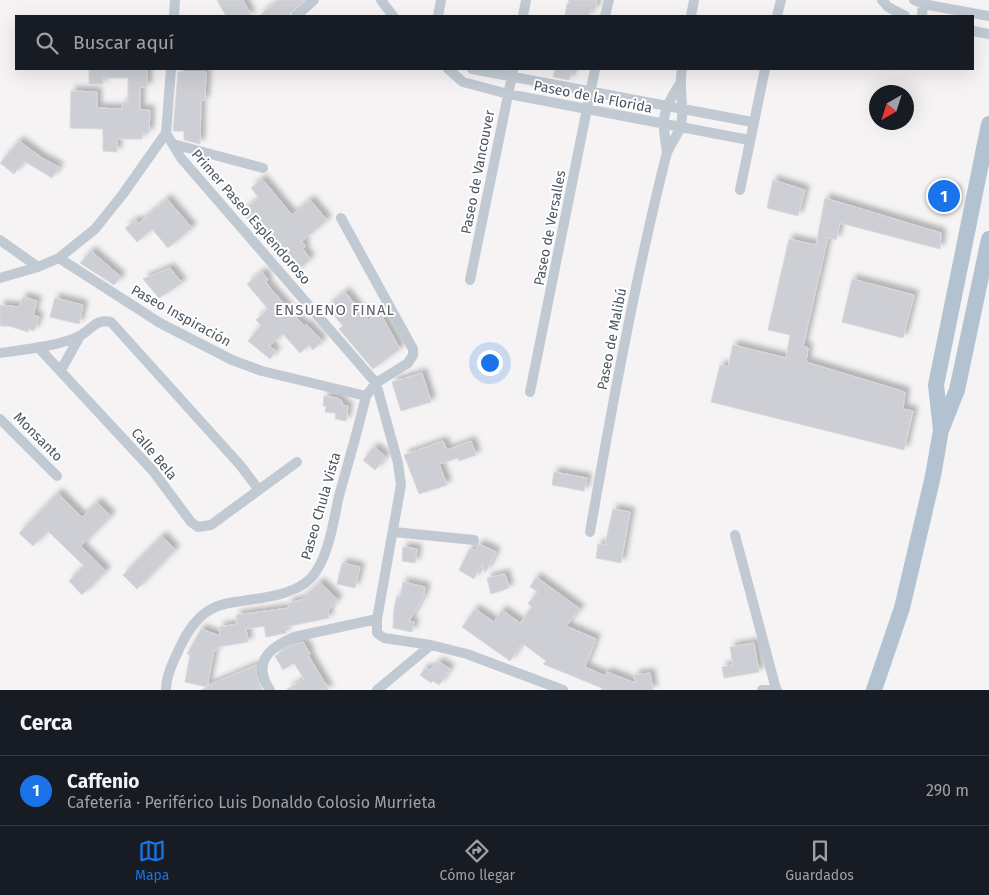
<!DOCTYPE html>
<html lang="es">
<head>
<meta charset="utf-8">
<style>
	:root { --surface:#171b24; --page:#242831; --text:#f1f3f6; --muted:#9ea1a6; --line:#363941; --accent:#1a73e8 }
	body { margin:0; font-family:"Fira Sans",sans-serif; background:var(--page); color:var(--text) }
	.compass { position:absolute; left:869px; top:85px; width:45px; height:45px; border-radius:50%; background:var(--surface); box-shadow:0 5px 20px #0002; rotate:219deg }
	.you { position:absolute; left:489px; top:362px; width:18px; height:18px; margin:-12px; border:4px solid #fff; border-radius:50%; background:#1a73e8; box-shadow:0 0 0 8px #1a73e833 }
	.badge { display:grid; place-items:center; width:32px; height:32px; border-radius:50%; background:var(--accent); color:#fff; font-size:16px; font-weight:700 }
	.pin { position:absolute; translate:-50% -50%; border:2px solid #fff; box-shadow:0 1px 5px #0006 }
	.list { margin:0; padding:0; list-style:none }
	h2 { display:flex; justify-content:space-between; align-items:center; height:65px; margin:0; padding:0 20px; font-size:21px }
	h2 small { font-size:16px; font-weight:400; color:var(--muted) }
	.list li { display:grid; grid-template-columns:32px 1fr auto; gap:15px; align-items:center; box-sizing:border-box; height:70px; padding:0 20px; border-top:1px solid var(--line) }
	.list b { display:block; font-size:19px; white-space:nowrap }
	.list p { margin:0; font-size:16px; white-space:nowrap; color:var(--muted) }
	.list em { font-size:16px; font-style:normal; color:var(--muted) }
	.icon { flex:none; width:28px; height:28px; fill:none; stroke:currentColor; stroke-width:2; stroke-linecap:round; stroke-linejoin:round }
	.map { position:relative; flex:none; width:989px; height:690px; overflow:hidden }
	.search { position:absolute; background:var(--surface); box-shadow:0 5px 20px #0002; left:15px; right:15px; top:15px; height:55px; display:flex; align-items:center; gap:12px; box-sizing:border-box; padding:0 18px; border-radius:0px; color:var(--muted); font-size:19px }
	.sheet { height:135px; background:var(--surface) }
	nav { display:flex; justify-content:space-around; align-items:center; box-sizing:border-box; height:70px; border-top:1px solid var(--line); background:var(--surface); font-size:14px; color:var(--muted) }
	nav a { display:grid; justify-items:center; gap:2px }
	nav .on { color:var(--accent) }
	.map>svg:first-child { display:block }
	.building { fill:#cdcfd5; stroke:#d7d9de; filter:url(#shadow) }
	.lines { fill:none; stroke-linecap:round; stroke-linejoin:round }
	.minor { stroke:#c1cad2; stroke-width:10 }
	.primary { stroke:#b3c2d1; stroke-width:16 }
	.labels { text-anchor:middle; dominant-baseline:central; stroke-width:4; stroke-linejoin:round; paint-order:stroke }
	.street-label { font-size:14px; fill:#4a5661; stroke:#fff }
	.neighbourhood-label { font-size:15px; letter-spacing:1px; fill:#5f6368; stroke:#fff }
</style>
</head>
<body>
<div class="map">
<svg width="989" height="690" viewBox="0 0 989 690">
	<defs>
		<filter id="shadow"><feDropShadow dx="4.5" dy="-4.5" stdDeviation="2.5" flood-color="#0004"/></filter>
	</defs>
	<rect width="100%" height="100%" fill="#f5f3f3"/>
	<path class="building" d="M217 0H243L251 16H226Z
		M279 0H304L288 16H259Z
		M568 0H597L595 10 590 9 589 16H565L567 4 570 3Z
		M89 69H147V87H140V110H150L149 133H142V139H117V152L103 151V129L70 128 71 91 97 92V108L122 109 123 102H128V78H103V84H89Z
		M555 69H573L569 80 553 77Z
		M178 72H206L205 100H201L200 144 184 140V131H173Z
		M19 141 42 158 59 167 52 178 24 161 14 174 0 163Z
		M262 179 292 215 310 200 327 220 301 242 306 246 303 249 310 259 296 272 281 259 242 212 259 198 251 188Z
		M773 180 805 190 798 216 767 208Z
		M936 186 956 191 953 205 933 200Z
		M825 198 941 233 940 249 840 223 836 240 828 237 803 346 808 348 806 362 905 392 903 409 913 411 904 450 711 402 720 365 728 367 733 345 786 358 790 335 768 330 789 239 816 245Z
		M167 199 192 228 168 248 152 229 137 242 125 228 136 220 139 223Z
		M91 251 121 277 114 285 80 263Z
		M170 268 182 283 159 298 143 279Z
		M262 272 268 280 266 282 270 288 304 326 306 324 322 341 313 350 309 345 300 353 283 334 269 346 276 351 270 359 248 341 261 325 256 320 268 309 247 284Z
		M852 279 914 295 903 338 842 322Z
		M345 292 368 320 379 311 400 349 373 369 339 329 343 326 327 307Z
		M23 297 37 301 33 315 39 317 34 331 29 329 28 332 9 326H0V305L19 307Z
		M55 298 83 305 79 324 50 317Z
		M422 373 431 402 401 411 392 382Z
		M324 396 337 398 342 401V405L348 406 346 421 335 419 336 413 325 412 326 406H323Z
		M443 441 447 450 471 441 476 455 459 461 458 458 439 464 447 485 419 494 404 455Z
		M374 447 386 457 375 470 363 460Z
		M554 472 587 478 584 491 552 485Z
		M58 493 82 517 97 502 111 516 81 546 106 571 82 595 69 581 84 566 48 531 33 546 19 533Z
		M613 509 630 512 621 563 596 558 598 544 605 545Z
		M162 536 175 550 137 589 123 575Z
		M479 544 496 552 485 573 482 563 474 579 459 570 470 548 475 551Z
		M403 547 417 549 415 563 402 561Z
		M342 563 360 567 355 588 337 584Z
		M505 574 509 588 491 594 487 578Z
		M536 577 580 609 566 626 596 639 585 667 605 676 607 672 635 683 634 675 650 673 653 690H601L602 688 543 664 546 661 522 643 510 661 462 627 475 609 494 622 502 610 520 623 532 607 528 603 538 592 530 587Z
		M320 582 338 600 328 611 329 618 285 627 286 633 266 637 264 626 246 629 248 642 218 647 217 650H214L207 686 256 665V674L262 690H201L207 687 185 682 190 655 187 654 201 629 220 636 219 627 237 624 236 615 289 608 288 603 301 600Z
		M403 582 425 587 424 595 409 621 414 622 412 632 393 628 394 609 397 596 400 597Z
		M303 642 310 654 308 655 329 690H286L304 679 294 663 283 670 275 656 291 646Z
		M754 643 759 672 724 678 722 667 733 665 730 647Z
		M439 662 450 669 439 685 433 681 431 683 420 675 425 668 429 670Z"/>
	<g class="lines">
		<path class="minor" d="M381 0 393 16
			M882 0 888 7 905 16
			M914 0 923 4 989 16
			M174 16 175 0
			M296 16 314 0
			M438 16 441 0
			M523 16 526 0
			M605 16 609 0
			M691 16 694 0
			M777 16 781 0
			M922 16 923 4
			M973 31 989 34
			M448 69 463 82 508 94 749 140
			M472 69 752 122
			M166 133 181 158 376 383 398 463 401 485 377 619V633L384 638 431 645 467 654 563 690
			M173 144 263 168
			M667 152C662 120 661 113 679 85
			M740 190 765 69
			M0 240 38 267 59 258 160 323 232 360 262 371 366 396
			M59 258 95 229 123 194 166 133 171 69
			M0 278 38 267
			M470 280 513 71
			M38 347 153 471 191 522 198 527 211 525 297 462
			M0 353C21 350 62 346 81 335 92 329 97 318 111 322L240 465 259 490
			M61 370 80 336
			M530 392 595 69
			M0 419 57 476
			M394 532 474 540
			M590 532C612 406 635 280 666 156 669 145 678 136 681 125 685 105 678 89 682 69
			M735 535 776 689
			M166 690C166 675 174 660 180 647 206 592 232 607 281 594 293 590 302 587 311 578 329 558 333 522 339 496 348 463 358 430 366 396L376 383 408 363 413 355V349L341 218
			M270 690C252 663 268 648 294 637L377 619
			M377 690 431 645
			M762 690H777"/>
		<path class="primary" d="M942 428 957 390 989 239
			M874 690 902 608 933 476 941 430 936 385 989 124"/>
	</g>
	<g class="labels">
		<g class="street-label">
			<text transform="translate(593 97) rotate(11)">Paseo de la Florida</text>
			<text transform="translate(478 172) rotate(-79)">Paseo de Vancouver</text>
			<text transform="translate(251 217) rotate(49)">Primer Paseo Esplendoroso</text>
			<text transform="translate(550 228) rotate(-79)">Paseo de Versalles</text>
			<text transform="translate(181 316) rotate(29)">Paseo Inspiración</text>
			<text transform="translate(612 339) rotate(-79)">Paseo de Malibú</text>
			<text transform="translate(38 437) rotate(45)">Monsanto</text>
			<text transform="translate(154 454) rotate(50)">Calle Bela</text>
			<text transform="translate(321 506) rotate(-74)">Paseo Chula Vista</text>
		</g>
		<g class="neighbourhood-label">
			<text x="335" y="310">ENSUENO FINAL</text>
		</g>
	</g>
</svg>
<svg class="compass" viewBox="-18 -18 36 36"><path d="M0-13l5 13h-10z" fill="#e53935"/><path d="M0 13l5-13h-10z" fill="#9ea1a6"/></svg>
<div class="you"></div>
<div class="pin badge" style="left:944px;top:196px">1</div>
<div class="search"><svg class="icon" aria-label="search" viewBox="0 0 24 24"><circle cx="10" cy="10" r="6"/><path d="M15 15l6 6"/></svg>Buscar aquí</div>
</div>
<section class="sheet">
<h2>Cerca<small></small></h2>
<ul class="list">
<li><span class="badge">1</span><div><b>Caffenio</b><p>Cafetería · Periférico Luis Donaldo Colosio Murrieta</p></div><em>290 m</em></li>
</ul>
</section>
<nav>
<a class="on"><svg class="icon" aria-label="map" viewBox="0 0 24 24"><path d="M3 6l6-2 6 2 6-2v14l-6 2-6-2-6 2zM9 4v14M15 6v14"/></svg>Mapa</a>
<a><svg class="icon" aria-label="directions" viewBox="0 0 24 24"><path d="M12 3l9 9-9 9-9-9zM9 14v-3h6M13 9l2 2-2 2"/></svg>Cómo llegar</a>
<a><svg class="icon" aria-label="saved" viewBox="0 0 24 24"><path d="M7 4h10v16l-5-4-5 4z"/></svg>Guardados</a>
</nav>
</body>
</html>
